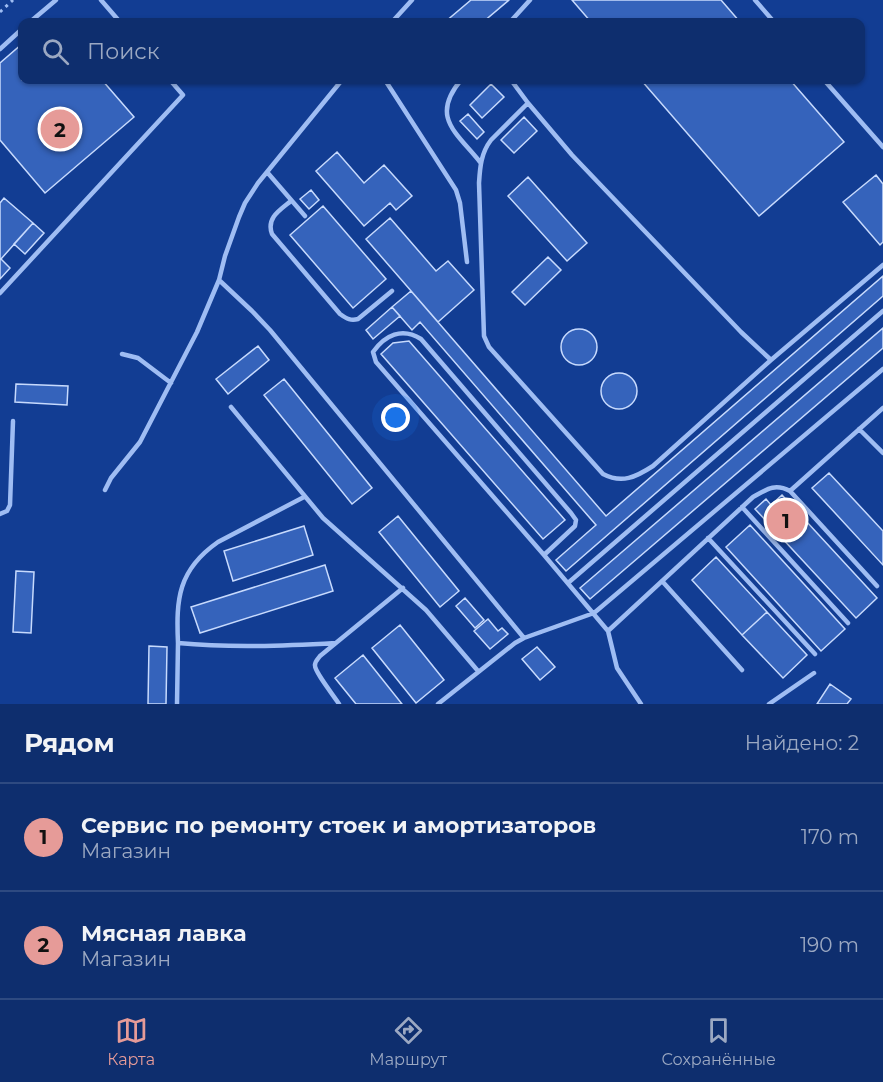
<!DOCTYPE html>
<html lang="ru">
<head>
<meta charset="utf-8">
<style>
	:root { --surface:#0e2e6e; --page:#173673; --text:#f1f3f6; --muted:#9ba8c2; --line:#2e4a81; --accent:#e69b98 }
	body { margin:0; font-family:Montserrat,sans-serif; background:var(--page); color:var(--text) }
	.you { position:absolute; left:396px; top:418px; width:21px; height:21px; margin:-15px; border:4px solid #fff; border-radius:50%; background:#1a73e8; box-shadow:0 0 0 9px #1a73e833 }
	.badge { display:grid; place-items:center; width:39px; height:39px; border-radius:50%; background:var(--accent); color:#111; font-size:20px; font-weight:700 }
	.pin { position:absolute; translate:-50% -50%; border:3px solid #fff; box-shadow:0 2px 6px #0006 }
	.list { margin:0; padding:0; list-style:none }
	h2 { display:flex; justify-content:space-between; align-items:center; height:78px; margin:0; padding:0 24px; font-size:26px }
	h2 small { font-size:20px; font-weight:400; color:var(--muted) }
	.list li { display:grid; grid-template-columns:39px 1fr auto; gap:18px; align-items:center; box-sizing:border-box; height:108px; padding:0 24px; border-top:2px solid var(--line) }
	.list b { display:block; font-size:22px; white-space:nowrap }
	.list p { margin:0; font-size:20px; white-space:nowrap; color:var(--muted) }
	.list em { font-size:20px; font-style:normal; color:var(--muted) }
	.icon { flex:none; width:33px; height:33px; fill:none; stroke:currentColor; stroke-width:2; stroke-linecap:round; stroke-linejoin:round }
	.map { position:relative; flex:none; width:883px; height:704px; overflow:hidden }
	.search { position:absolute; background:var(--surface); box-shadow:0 2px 4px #0004; left:18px; right:18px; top:18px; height:66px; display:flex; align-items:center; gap:15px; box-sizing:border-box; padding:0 21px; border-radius:12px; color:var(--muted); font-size:22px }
	.sheet { height:294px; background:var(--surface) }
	nav { display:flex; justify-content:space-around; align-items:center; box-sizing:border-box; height:84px; border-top:2px solid var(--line); background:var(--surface); font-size:16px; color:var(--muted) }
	nav a { display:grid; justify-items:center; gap:3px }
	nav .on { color:var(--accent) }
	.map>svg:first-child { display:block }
	.building { fill:#3563bb; stroke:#c7dafd; stroke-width:1.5 }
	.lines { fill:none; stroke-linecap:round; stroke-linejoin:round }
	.path { stroke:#9fbdf3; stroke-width:3; stroke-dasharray:3 4.5; stroke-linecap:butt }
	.service { stroke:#9fbdf3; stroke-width:4.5 }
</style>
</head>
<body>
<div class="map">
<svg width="883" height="704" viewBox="0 0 883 704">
	<rect width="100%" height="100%" fill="#123d93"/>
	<path class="building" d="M471 0H509L483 22H445Z
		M572 0H721L740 22H591Z
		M22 44V80H102L134 117 45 193 0 140V63Z
		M641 80H790L844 142 759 216Z
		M491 84 504 97 482 118 470 105Z
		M468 114 484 132 477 139 460 121Z
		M524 117 537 131 514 153 501 140Z
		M337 152 364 183 384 165 412 196 396 210 390 203 364 226 316 171Z
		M876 175 883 184V242L880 245 843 202Z
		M528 177 587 243 567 261 508 196Z
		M311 190 319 200 309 209 300 199Z
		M4 198 33 223 1 259 10 268 0 279V203Z
		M323 206 386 279 353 308 290 235Z
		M390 218 436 271 448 261 474 290 438 322 366 239Z
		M33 223 44 233 25 254 14 244Z
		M548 257 561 270 525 305 512 292Z
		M883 276V296L566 571 556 560 596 525 420 322 412 330 392 307 411 291 606 516Z
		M392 307 400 316 373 339 366 330Z
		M883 328V348L590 599 580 588Z
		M561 347a18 18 0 1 1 36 0a18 18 0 1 1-36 0Z
		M409 341 565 520 543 539 381 354 393 343Z
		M258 346 269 360 228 394 216 379Z
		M601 391a18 18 0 1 1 36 0a18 18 0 1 1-36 0Z
		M284 379 372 488 352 504 264 395Z
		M16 384 68 386 67 405 15 402Z
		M829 473 883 531V565L812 488Z
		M782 495 877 598 856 618 755 509 766 499 771 505Z
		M398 516 459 591 440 607 379 532Z
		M750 525 845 629 821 651 726 547Z
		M304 526 313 555 233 581 224 551Z
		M716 557 767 612 742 635 692 580Z
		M325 565 333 591 200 633 191 607Z
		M16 571 34 572 31 633 13 632Z
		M465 598 484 620 475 628 456 606Z
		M767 612 807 655 783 678 742 635Z
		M488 619 498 631 502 628 508 634 490 649 474 631Z
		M400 625 444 680 416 703 372 648Z
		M149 646 167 647 166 704H148Z
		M537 647 555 667 540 680 522 659Z
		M363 655 402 704H356L335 678Z
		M830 684 851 699 847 704H817Z"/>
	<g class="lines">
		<path class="path" d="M0 12 13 0"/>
		<path class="service" d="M101 0 120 22
			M755 0 774 22
			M30 22 56 0
			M392 22 412 0
			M510 22 530 0
			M0 49 22 29
			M342 80 258 183 245 203 239 217 225 256 219 280 252 311 270 330 524 638
			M385 80 456 190 460 203 467 262
			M461 80C430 117 456 132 480 162
			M511 80 528 103 572 155 741 332 771 360
			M824 80 883 147
			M528 103 491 140C481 153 480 167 479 183L484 336 489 347 603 474C622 484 636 477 653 466L771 360 883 265
			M267 172 305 216
			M291 201C280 210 266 218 272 234L340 314C347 319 351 321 358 319L392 291
			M0 293 183 95 170 80
			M122 354 138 358 171 383
			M231 407 323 518 426 610 478 671
			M859 429 883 453
			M105 490 111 478 140 442 197 332 219 280
			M790 491 883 408
			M304 497 218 542C178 570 176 599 178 643 230 648 283 646 336 643
			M742 507 848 623
			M0 514 7 511 10 505 13 421
			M708 538 815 654
			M544 555 575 526 576 520 571 513 421 339C402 327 385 335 373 352L376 362 544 555 608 631 753 497C767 489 775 483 790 491L877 586
			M662 581 742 670
			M568 583 883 311
			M608 631 617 668 641 704
			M177 704 178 643
			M339 704C334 696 314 671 315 665 315 661 318 659 320 656L403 588
			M438 704 515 643 524 638 594 613 883 369
			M769 704 814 673"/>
	</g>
</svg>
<div class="you"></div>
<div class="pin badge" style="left:786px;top:520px">1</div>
<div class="pin badge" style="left:60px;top:129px">2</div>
<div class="search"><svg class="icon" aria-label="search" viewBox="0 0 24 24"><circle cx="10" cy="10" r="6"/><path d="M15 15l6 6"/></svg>Поиск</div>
</div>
<section class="sheet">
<h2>Рядом<small>Найдено: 2</small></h2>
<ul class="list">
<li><span class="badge">1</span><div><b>Сервис по ремонту стоек и амортизаторов</b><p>Магазин</p></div><em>170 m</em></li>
<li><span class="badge">2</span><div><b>Мясная лавка</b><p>Магазин</p></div><em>190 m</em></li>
</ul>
</section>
<nav>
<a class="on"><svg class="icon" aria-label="map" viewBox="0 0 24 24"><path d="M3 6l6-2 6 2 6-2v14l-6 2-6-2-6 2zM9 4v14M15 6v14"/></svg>Карта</a>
<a><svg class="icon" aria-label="directions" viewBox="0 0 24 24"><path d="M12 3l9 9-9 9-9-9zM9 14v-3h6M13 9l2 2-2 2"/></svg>Маршрут</a>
<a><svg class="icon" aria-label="saved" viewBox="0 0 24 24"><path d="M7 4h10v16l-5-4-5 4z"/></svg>Сохранённые</a>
</nav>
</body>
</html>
